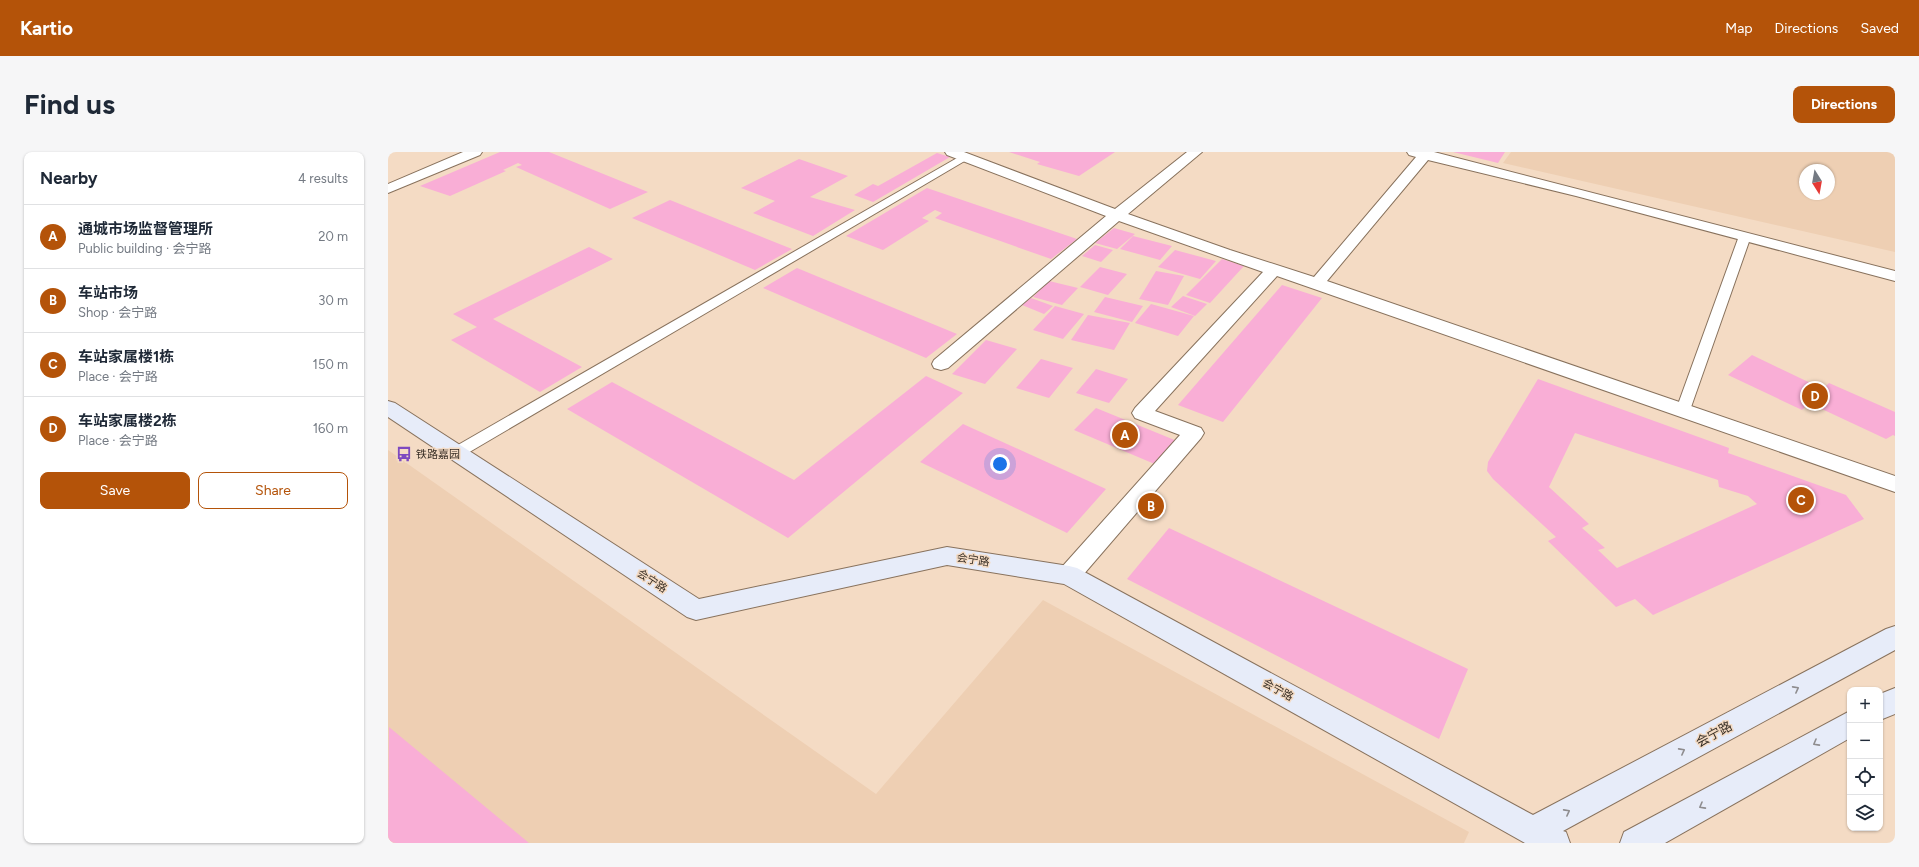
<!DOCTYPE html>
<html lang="en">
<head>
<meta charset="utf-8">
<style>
	:root { --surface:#fff; --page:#f6f6f7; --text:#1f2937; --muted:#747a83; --line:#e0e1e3; --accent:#b45309 }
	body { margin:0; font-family:Figtree,"Noto Sans SC",sans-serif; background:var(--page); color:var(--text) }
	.controls { position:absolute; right:12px; bottom:12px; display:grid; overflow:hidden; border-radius:8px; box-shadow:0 1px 3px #0004 }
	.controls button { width:36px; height:36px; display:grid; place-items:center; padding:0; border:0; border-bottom:1px solid var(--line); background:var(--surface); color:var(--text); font:20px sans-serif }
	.compass { position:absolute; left:1411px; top:12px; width:36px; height:36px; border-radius:50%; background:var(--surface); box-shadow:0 1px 3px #0004; rotate:169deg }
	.you { position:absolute; left:612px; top:312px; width:14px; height:14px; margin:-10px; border:3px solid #fff; border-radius:50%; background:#1a73e8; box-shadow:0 0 0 6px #1a73e833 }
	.badge { display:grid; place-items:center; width:26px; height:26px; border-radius:50%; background:var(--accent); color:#fff; font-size:13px; font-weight:700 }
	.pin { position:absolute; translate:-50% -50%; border:2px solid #fff; box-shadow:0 1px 4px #0006 }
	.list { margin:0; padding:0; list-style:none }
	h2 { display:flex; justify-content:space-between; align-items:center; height:52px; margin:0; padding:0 16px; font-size:17px }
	h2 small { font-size:13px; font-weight:400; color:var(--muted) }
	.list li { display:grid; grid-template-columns:26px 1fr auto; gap:12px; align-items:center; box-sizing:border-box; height:64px; padding:0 16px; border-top:1px solid var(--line) }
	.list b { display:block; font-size:15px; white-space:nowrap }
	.list p { margin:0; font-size:13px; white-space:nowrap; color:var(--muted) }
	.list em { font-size:13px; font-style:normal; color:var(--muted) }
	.actions { display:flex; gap:8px; padding:12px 16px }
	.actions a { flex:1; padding:9px 0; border:1px solid var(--accent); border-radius:8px; text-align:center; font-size:14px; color:var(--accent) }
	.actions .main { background:var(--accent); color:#fff }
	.icon { flex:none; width:22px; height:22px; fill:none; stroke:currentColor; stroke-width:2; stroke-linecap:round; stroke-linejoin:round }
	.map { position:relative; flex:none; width:1507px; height:691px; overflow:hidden; border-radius:8px }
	header { display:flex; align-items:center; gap:24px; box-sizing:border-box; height:56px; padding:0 20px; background:var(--accent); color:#fff }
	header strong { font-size:19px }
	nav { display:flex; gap:22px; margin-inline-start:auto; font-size:14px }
	.intro { display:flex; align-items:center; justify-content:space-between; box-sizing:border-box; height:96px; padding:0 24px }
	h1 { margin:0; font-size:28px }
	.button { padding:10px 18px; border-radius:8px; background:var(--accent); color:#fff; font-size:14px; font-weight:700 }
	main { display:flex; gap:24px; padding:0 24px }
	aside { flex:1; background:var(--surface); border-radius:8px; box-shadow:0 1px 3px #0004 }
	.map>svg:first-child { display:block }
	.built { fill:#eecfb3; fill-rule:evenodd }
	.building { fill:#f9aed6; fill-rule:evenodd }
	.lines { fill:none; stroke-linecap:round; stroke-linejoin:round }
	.lane-casing { stroke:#88725d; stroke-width:2 }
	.street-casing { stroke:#88725d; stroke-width:2 }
	.secondary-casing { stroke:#88725d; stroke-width:2 }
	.lane { fill:#fff; fill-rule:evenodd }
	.street { fill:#fff; fill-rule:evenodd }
	.secondary { fill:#e7ecf9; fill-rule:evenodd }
	.oneway { stroke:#8e8c8e }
	.labels { text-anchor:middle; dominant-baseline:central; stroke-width:3; stroke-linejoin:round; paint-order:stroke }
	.poi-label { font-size:11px; fill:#362d24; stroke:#f4dbc4; text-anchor:start }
	.street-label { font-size:11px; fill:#362d24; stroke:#f4dbc4 }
	.near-street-label { font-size:13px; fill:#362d24; stroke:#f4dbc4 }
</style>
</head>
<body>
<header>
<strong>Kartio</strong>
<nav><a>Map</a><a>Directions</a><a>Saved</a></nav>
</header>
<div class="intro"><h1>Find us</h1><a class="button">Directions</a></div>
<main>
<aside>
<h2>Nearby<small>4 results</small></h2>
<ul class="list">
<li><span class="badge">A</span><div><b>通城市场监督管理所</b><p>Public building · 会宁路</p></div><em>20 m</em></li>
<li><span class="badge">B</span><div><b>车站市场</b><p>Shop · 会宁路</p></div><em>30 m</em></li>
<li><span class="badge">C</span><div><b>车站家属楼1栋</b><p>Place · 会宁路</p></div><em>150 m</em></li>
<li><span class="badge">D</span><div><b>车站家属楼2栋</b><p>Place · 会宁路</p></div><em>160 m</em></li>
</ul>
<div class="actions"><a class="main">Save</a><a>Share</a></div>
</aside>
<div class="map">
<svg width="1507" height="691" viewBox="0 0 1507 691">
	<rect width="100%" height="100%" fill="#f4dbc4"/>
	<path class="built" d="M1123 0H1499L1507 3V100L1115 11ZM1417 18H1441V42H1417Z
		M0 298 488 642 655 448 1081 680 1076 691H0Z"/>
	<path class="building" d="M112 0H161L260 40 222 57 128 15 134 13 130 11 115 18 118 19 62 44 32 34Z
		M621 0H727L691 24 649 12 652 10Z
		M1065 0H1117L1110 11Z
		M549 1 562 5 485 50 466 43 485 32 490 34Z
		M411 7 460 24 422 45 467 58 425 84 365 61 387 49 353 36Z
		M539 36 689 87 663 107 547 66 554 61 547 58 534 66 541 69 495 98 458 84Z
		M282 48 404 97 367 118 244 66Z
		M726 76 747 82 729 97 707 91Z
		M745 84 784 94 772 108 732 97Z
		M707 93 725 98 713 110 694 104Z
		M201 95 225 107 105 167 194 215 152 240 63 188 89 175 65 162Z
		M787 98 828 109 812 127 770 115Z
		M834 107 856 114 822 151 798 143Z
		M712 115 739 122 720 143 692 135Z
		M409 116 569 182 538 206 375 136Z
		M768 119 796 124 780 153 751 147Z
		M661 129 690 136 674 153 645 145Z
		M894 133 934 146 835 270 790 253Z
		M795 144 819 152 807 164 783 155Z
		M717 145 755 154 744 170 706 160Z
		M643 146 665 154 656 162 634 153Z
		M763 152 806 164 790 184 747 171Z
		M667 154 696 162 675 187 645 178Z
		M700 163 742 171 726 198 683 188Z
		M598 188 629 197 597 232 564 222Z
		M1364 203 1435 237 1441 231 1507 260V284L1505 283 1498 287 1421 251 1414 258 1340 223Z
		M653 207 685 216 661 246 628 236Z
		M708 217 740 227 721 251 688 241Z
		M538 224 575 241 400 386 179 257 224 230 406 328Z
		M1150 227 1341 296 1340 301 1458 343 1476 367 1265 463 1247 447 1228 455 1160 389 1168 385 1105 327 1099 319 1100 310ZM1187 281 1330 328 1331 335 1360 344 1369 352 1229 416 1210 398 1217 396 1194 376 1201 372 1161 335Z
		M708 256 789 289 769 313 686 278Z
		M575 272 718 337 679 381 532 310Z
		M781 376 1080 517 1051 587 739 427Z
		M1 575 141 691H0Z"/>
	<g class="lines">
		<defs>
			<path id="lane" d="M576 2 581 5 580 7 73 305 68 306 63 305 60 301 63 297Z
				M1357 81 1363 84 1302 258 1300 261 1295 263 1290 261 1288 258 1351 84Z"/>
			<path id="street" d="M75 0H94L92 3 0 41V32Z
				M557 0H576L727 57 799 0H814L740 62 842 98 926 125 1028 5 1021 3 1019 0H1046L1507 119V129L1188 44 1040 8 939 129 1507 324V340L889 124 767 259 813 276 816 281 813 286 689 430 681 432 673 430 669 423 673 416 792 283 747 266 744 261 747 256 875 120 731 69 560 216 553 218 546 216 544 212 546 208 718 64 559 3Z"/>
			<path id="secondary" d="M0 249 7 251 311 447 559 395 681 414 689 416 1145 663 1498 477 1507 474V498L1175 679 1178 680 1182 691H1137L676 432 559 413 308 468 299 465 0 265Z
				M1507 536V562L1492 568V542Z
				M1462 559V586L1277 691H1232L1236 680Z"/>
		</defs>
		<use href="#lane" class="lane-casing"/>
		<use href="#street" class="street-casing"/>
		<use href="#secondary" class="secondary-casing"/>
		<use href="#lane" class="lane"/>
		<use href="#street" class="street"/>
		<use href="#secondary" class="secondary"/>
	</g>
	<defs><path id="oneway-chevron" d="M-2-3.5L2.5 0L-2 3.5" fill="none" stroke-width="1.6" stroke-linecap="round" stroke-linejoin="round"/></defs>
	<g class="oneway">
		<use href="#oneway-chevron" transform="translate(1408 537) rotate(-28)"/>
		<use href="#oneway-chevron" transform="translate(1428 591) rotate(151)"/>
		<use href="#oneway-chevron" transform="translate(1294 599) rotate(-28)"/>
		<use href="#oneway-chevron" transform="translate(1314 654) rotate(151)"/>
		<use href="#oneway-chevron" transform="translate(1179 660) rotate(-28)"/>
	</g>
	<defs>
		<symbol id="bus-bare" viewBox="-9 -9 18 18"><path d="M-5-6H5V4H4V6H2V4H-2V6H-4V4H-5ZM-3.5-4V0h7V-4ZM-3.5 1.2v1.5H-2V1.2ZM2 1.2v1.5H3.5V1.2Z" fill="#7d49c0" stroke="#f4dbc4" stroke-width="2.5" paint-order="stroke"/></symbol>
	</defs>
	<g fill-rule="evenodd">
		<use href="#bus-bare" x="5" y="291" width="22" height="22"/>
	</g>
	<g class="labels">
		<g class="poi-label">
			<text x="28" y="302">铁路嘉园</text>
		</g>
		<g class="street-label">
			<text transform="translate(585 408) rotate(9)">会宁路</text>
			<text transform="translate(264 429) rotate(33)">会宁路</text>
			<text transform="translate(890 538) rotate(29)">会宁路</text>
		</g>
		<g class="near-street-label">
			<text transform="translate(1326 582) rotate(-28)">会宁路</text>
		</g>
	</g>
</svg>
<div class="controls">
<button>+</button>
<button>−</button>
<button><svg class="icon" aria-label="locate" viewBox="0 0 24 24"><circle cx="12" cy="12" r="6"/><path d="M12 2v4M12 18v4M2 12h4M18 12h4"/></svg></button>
<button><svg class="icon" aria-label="layers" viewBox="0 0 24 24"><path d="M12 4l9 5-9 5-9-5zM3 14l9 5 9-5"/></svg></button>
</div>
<svg class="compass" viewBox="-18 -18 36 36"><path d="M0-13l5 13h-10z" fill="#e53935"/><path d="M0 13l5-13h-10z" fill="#747a83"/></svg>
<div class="you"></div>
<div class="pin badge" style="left:737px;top:283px">A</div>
<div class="pin badge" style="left:763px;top:354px">B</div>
<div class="pin badge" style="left:1413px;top:348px">C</div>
<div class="pin badge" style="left:1427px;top:244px">D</div>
</div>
</main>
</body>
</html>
